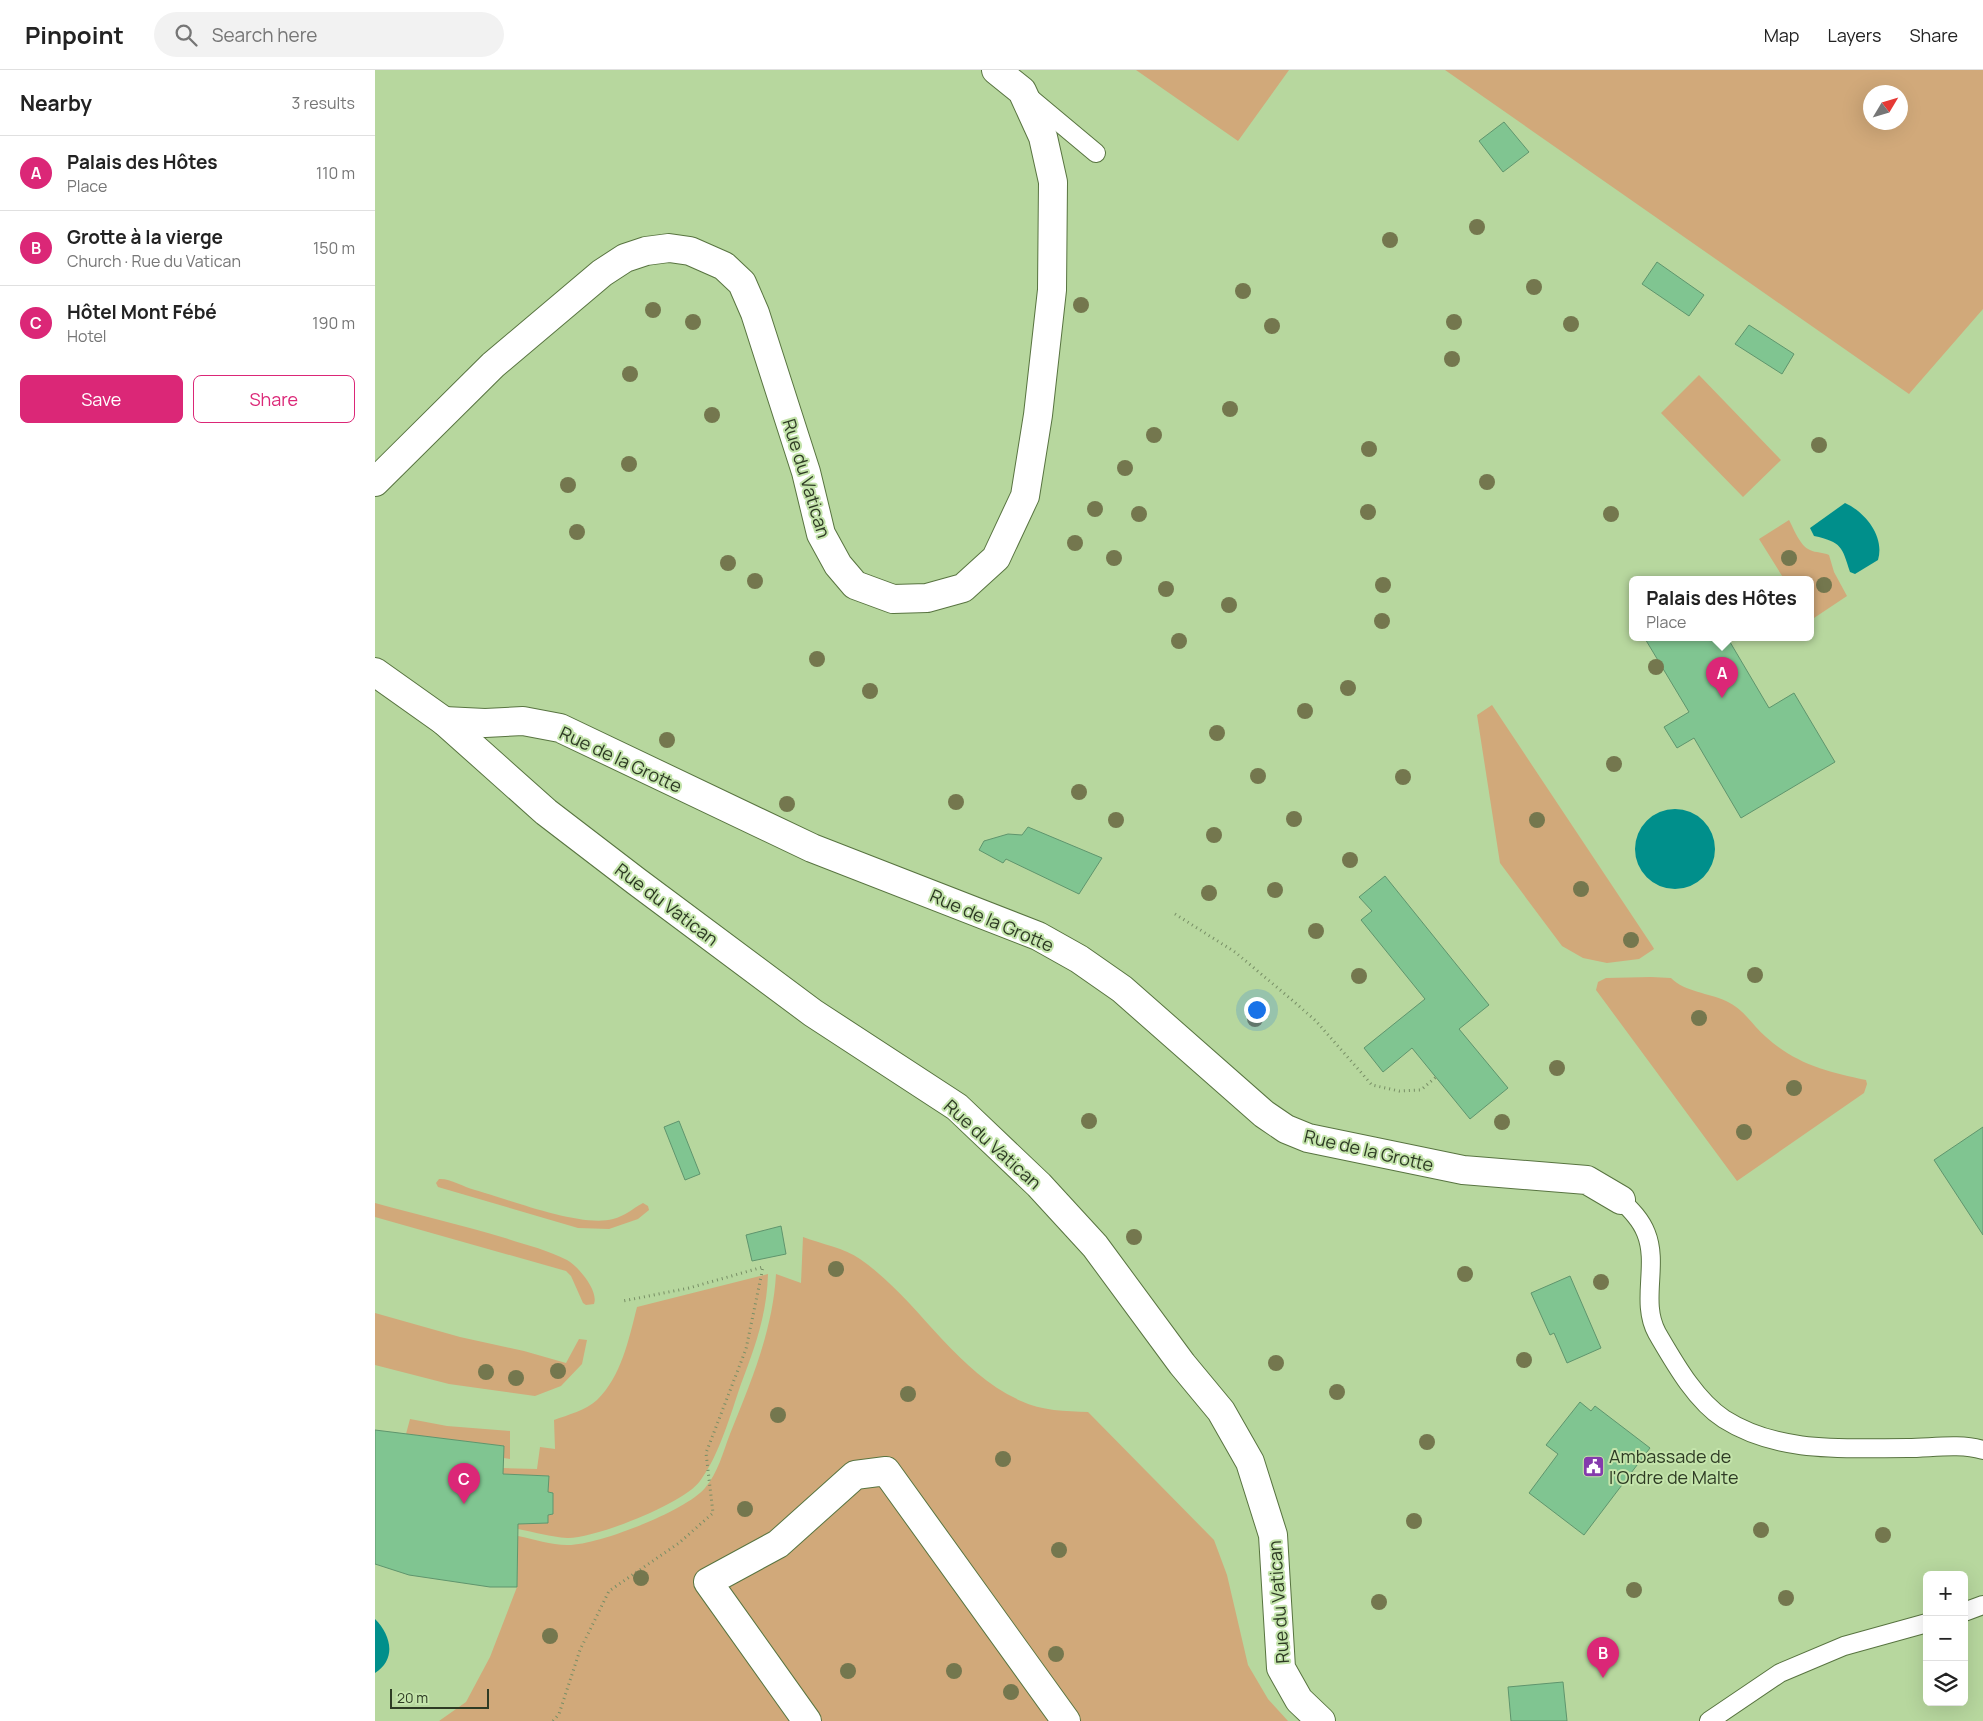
<!DOCTYPE html>
<html lang="en">
<head>
<meta charset="utf-8">
<style>
	:root { --surface:#fff; --page:#f2f2f2; --text:#222; --muted:#767676; --line:#e0e0e0; --accent:#db2777 }
	body { margin:0; font-family:Manrope,sans-serif; background:var(--page); color:var(--text) }
	.controls { position:absolute; right:15px; bottom:15px; display:grid; overflow:hidden; border-radius:8px; box-shadow:0 5px 20px #0002 }
	.controls button { width:45px; height:45px; display:grid; place-items:center; padding:0; border:0; border-bottom:1px solid var(--line); background:var(--surface); color:var(--text); font:25px sans-serif }
	.compass { position:absolute; left:1488px; top:15px; width:45px; height:45px; border-radius:50%; background:var(--surface); box-shadow:0 5px 20px #0002; rotate:52deg }
	.scale { position:absolute; left:15px; bottom:12px; width:99px; box-sizing:border-box; padding-left:5px; border:2px solid #2e3b24; border-top:0; font-size:14px; line-height:18px; white-space:nowrap; color:#2e3b24; -webkit-text-stroke:4px #c4e4ab; paint-order:stroke }
	.you { position:absolute; left:881px; top:939px; width:18px; height:18px; margin:-12px; border:4px solid #fff; border-radius:50%; background:#1a73e8; box-shadow:0 0 0 8px #1a73e833 }
	.badge { display:grid; place-items:center; width:32px; height:32px; border-radius:50%; background:var(--accent); color:#fff; font-size:16px; font-weight:700 }
	.pin { position:absolute; translate:-50% -41px; filter:drop-shadow(0 1px 2px #0008) }
	.pin::after { content:''; position:absolute; top:26px; width:18px; height:15px; background:inherit; clip-path:polygon(0 0,100% 0,50% 100%) }
	.popup { position:absolute; left:1254px; top:506px; width:185px; height:65px; box-sizing:border-box; display:grid; place-content:center; border-radius:8px; background:var(--surface); filter:drop-shadow(0 1px 4px #0005); font-size:16px; white-space:nowrap; color:var(--muted) }
	.popup b { font-size:19px; color:var(--text) }
	.popup::after { content:''; position:absolute; left:50%; top:100%; margin-left:-10px; border:10px solid transparent; border-top-color:var(--surface) }
	.list { margin:0; padding:0; list-style:none }
	h2 { display:flex; justify-content:space-between; align-items:center; height:65px; margin:0; padding:0 20px; font-size:21px }
	h2 small { font-size:16px; font-weight:400; color:var(--muted) }
	.list li { display:grid; grid-template-columns:32px 1fr auto; gap:15px; align-items:center; box-sizing:border-box; height:75px; padding:0 20px; border-top:1px solid var(--line) }
	.list b { display:block; font-size:19px; white-space:nowrap }
	.list p { margin:0; font-size:16px; white-space:nowrap; color:var(--muted) }
	.list em { font-size:16px; font-style:normal; color:var(--muted) }
	.actions { display:flex; gap:10px; padding:15px 20px }
	.actions a { flex:1; padding:11px 0; border:1px solid var(--accent); border-radius:8px; text-align:center; font-size:18px; color:var(--accent) }
	.actions .main { background:var(--accent); color:#fff }
	.icon { flex:none; width:28px; height:28px; fill:none; stroke:currentColor; stroke-width:2; stroke-linecap:round; stroke-linejoin:round }
	.map { position:relative; flex:none; width:1608px; height:1651px; overflow:hidden }
	header { display:flex; align-items:center; gap:30px; box-sizing:border-box; height:70px; padding:0 25px; background:var(--surface); border-bottom:1px solid var(--line) }
	header strong { font-size:24px }
	nav { display:flex; gap:28px; margin-inline-start:auto; font-size:18px }
	.search { width:350px; height:45px; background:var(--page); display:flex; align-items:center; gap:12px; box-sizing:border-box; padding:0 18px; border-radius:28px; color:var(--muted); font-size:19px }
	main { display:flex }
	aside { flex:1; background:var(--surface) }
	.map>svg:first-child { display:block }
	.green { fill:#d1a97a; fill-rule:evenodd }
	.water { fill:#008f8b }
	.building { fill:#80c591; stroke:#5f956d }
	.lines { fill:none; stroke-linecap:round; stroke-linejoin:round }
	.service-casing { stroke:#587440; stroke-width:20 }
	.minor-casing { stroke:#587440; stroke-width:30 }
	.tertiary-casing { stroke:#587440; stroke-width:30 }
	.path { stroke:#778e65; stroke-width:3; stroke-dasharray:1 4; stroke-linecap:butt }
	.service { stroke:#fff; stroke-width:18 }
	.minor { stroke:#fff; stroke-width:28 }
	.tertiary { stroke:#fff; stroke-width:28 }
	.tree { fill:#74774e }
	.labels { text-anchor:middle; dominant-baseline:central; stroke-width:4; stroke-linejoin:round; paint-order:stroke }
	.street-label { font-size:18px; fill:#2e3b24; stroke:#c4e4ab }
	.poi-label { font-size:18px; fill:#2e3b24; stroke:#c4e4ab; text-anchor:start }
</style>
</head>
<body>
<header>
<strong>Pinpoint</strong>
<div class="search"><svg class="icon" aria-label="search" viewBox="0 0 24 24"><circle cx="10" cy="10" r="6"/><path d="M15 15l6 6"/></svg>Search here</div>
<nav><a>Map</a><a>Layers</a><a>Share</a></nav>
</header>
<main>
<aside>
<h2>Nearby<small>3 results</small></h2>
<ul class="list">
<li><span class="badge">A</span><div><b>Palais des Hôtes</b><p>Place</p></div><em>110 m</em></li>
<li><span class="badge">B</span><div><b>Grotte à la vierge</b><p>Church · Rue du Vatican</p></div><em>150 m</em></li>
<li><span class="badge">C</span><div><b>Hôtel Mont Fébé</b><p>Hotel</p></div><em>190 m</em></li>
</ul>
<div class="actions"><a class="main">Save</a><a>Share</a></div>
</aside>
<div class="map">
<svg width="1608" height="1651" viewBox="0 0 1608 1651">
	<rect width="100%" height="100%" fill="#b7d79e"/>
	<path class="green" d="M761 0H914L863 71Z
		M1070 0H1608V239L1534 324ZM1496 22H1526V52H1496Z
		M1324 305 1406 390 1368 427 1286 343Z
		M1414 450C1419 459 1425 476 1435 480 1441 483 1448 482 1454 485L1459 502 1472 526 1436 550V509H1409L1384 469Z
		M1117 635 1278 877 1279 879 1264 889 1232 893 1208 888 1187 876 1125 793 1102 645Z
		M1276 907 1296 908C1310 922 1334 923 1351 931 1369 939 1377 955 1391 967 1421 994 1452 1002 1491 1010L1492 1014 1489 1023 1362 1111 1221 920 1223 912 1231 908Z
		M64 1109C74 1108 89 1117 100 1120 133 1129 206 1158 238 1149 250 1146 257 1139 268 1133L273 1136 274 1140 263 1149 234 1159 203 1158 63 1117 61 1113Z
		M0 1133C44 1145 87 1155 130 1168 151 1175 173 1180 192 1190 203 1196 224 1221 219 1234L211 1235 208 1233 196 1206 191 1201 0 1147Z
		M428 1167C446 1174 470 1178 485 1189 544 1230 579 1301 646 1331 666 1341 691 1341 713 1342L839 1470 852 1505 873 1595 893 1629 913 1651H64L91 1632 115 1587 142 1517 143 1466C159 1469 176 1475 192 1475 221 1476 311 1441 330 1418 343 1403 348 1382 355 1364 376 1312 398 1260 401 1204L426 1213Z
		M393 1204C392 1244 380 1277 366 1314 356 1343 344 1386 325 1411 310 1433 219 1469 192 1468 176 1467 159 1462 143 1459V1454L173 1453V1445L178 1444V1423L173 1422V1406L128 1404V1398L162 1399 165 1377 180 1379 179 1350C193 1345 211 1340 222 1330 246 1307 254 1269 262 1237Z
		M0 1243 85 1267 149 1281 191 1293 204 1269 212 1270 207 1294 186 1316 160 1326 74 1314 0 1295Z
		M35 1349 72 1356 135 1361V1389L129 1388V1376L31 1364Z"/>
	<path class="water" d="M1470 433C1490 442 1510 466 1503 490L1480 504 1475 502C1467 477 1467 472 1439 466L1435 458Z
		M1260 779a40 40 0 1 1 80 0a40 40 0 1 1-80 0Z
		M0 1549C16 1565 22 1589 0 1603Z"/>
	<path class="building" d="M1129 52 1154 82 1128 102 1104 71Z
		M1282 192 1329 225 1314 246 1267 214Z
		M1374 255 1419 284 1407 304 1360 274Z
		M1269 567H1352L1394 638 1419 623 1460 692 1366 748 1319 668 1302 678 1289 657 1314 642Z
		M653 757 727 788 704 824 631 789 628 793 604 780 609 771 633 764 647 765Z
		M1010 806 1114 935 1084 959 1133 1018 1095 1049 1037 978 1008 1002 989 978 1050 929 986 850 997 841 984 827Z
		M304 1051 325 1104 310 1110 289 1057Z
		M1608 1057V1165L1559 1090Z
		M406 1156 411 1184 377 1191 371 1165Z
		M1195 1206 1226 1278 1192 1293 1179 1263 1175 1265 1156 1223Z
		M1205 1332 1216 1341 1220 1336 1275 1378 1209 1465 1154 1423 1183 1384 1171 1375Z
		M0 1360 129 1376 128 1404 174 1406 173 1422 178 1423V1444L173 1445V1453L143 1454 142 1517H115L34 1505 0 1494Z
		M1188 1612 1192 1651H1136L1133 1617Z"/>
	<g class="lines">
		<defs>
			<path id="service" d="M654 27 721 83
				M1246 1130C1256 1140 1266 1150 1271 1163 1284 1195 1265 1232 1282 1263 1299 1292 1320 1330 1349 1349 1404 1384 1471 1378 1533 1378 1556 1378 1585 1373 1608 1380
				M1589 1542 1608 1535
				M1334 1651 1405 1603 1469 1576 1552 1553"/>
			<path id="minor" d="M69 651 110 653 148 651 185 658 437 778 663 866 704 889 747 919 889 1044 911 1059 933 1068 1088 1100 1212 1110 1246 1130
				M432 1651 333 1512 403 1474 480 1405 511 1401 691 1651"/>
			<path id="tertiary" d="M0 412 118 295 227 203 250 188 271 181 294 178 315 181 349 196 367 213 380 243 431 402 446 464 463 495 480 515 518 529 552 528 588 518 621 488 650 426 663 345 677 220 678 112 668 67 647 21 621 0
				M0 602 69 651 171 742 261 811 438 943 582 1037 664 1115 720 1176 807 1294 846 1341 875 1392 898 1465 906 1598 924 1630 946 1651"/>
		</defs>
		<use href="#service" class="service-casing"/>
		<use href="#minor" class="minor-casing"/>
		<use href="#tertiary" class="tertiary-casing"/>
		<path class="path" d="M800 844 860 882 917 930 941 951 997 1015 1024 1021 1046 1020 1061 1007
			M178 1651 184 1644 205 1580 234 1521 304 1473 338 1443 331 1383 371 1279 388 1197 314 1218 248 1231"/>
		<use href="#service" class="service"/>
		<use href="#minor" class="minor"/>
		<use href="#tertiary" class="tertiary"/>
	</g>
	<g class="tree">
		<circle cx="1102" cy="157" r="8"/>
		<circle cx="1015" cy="170" r="8"/>
		<circle cx="1159" cy="217" r="8"/>
		<circle cx="868" cy="221" r="8"/>
		<circle cx="706" cy="235" r="8"/>
		<circle cx="278" cy="240" r="8"/>
		<circle cx="318" cy="252" r="8"/>
		<circle cx="1079" cy="252" r="8"/>
		<circle cx="1196" cy="254" r="8"/>
		<circle cx="897" cy="256" r="8"/>
		<circle cx="1077" cy="289" r="8"/>
		<circle cx="255" cy="304" r="8"/>
		<circle cx="855" cy="339" r="8"/>
		<circle cx="337" cy="345" r="8"/>
		<circle cx="779" cy="365" r="8"/>
		<circle cx="1444" cy="375" r="8"/>
		<circle cx="994" cy="379" r="8"/>
		<circle cx="254" cy="394" r="8"/>
		<circle cx="750" cy="398" r="8"/>
		<circle cx="1112" cy="412" r="8"/>
		<circle cx="193" cy="415" r="8"/>
		<circle cx="720" cy="439" r="8"/>
		<circle cx="993" cy="442" r="8"/>
		<circle cx="764" cy="444" r="8"/>
		<circle cx="1236" cy="444" r="8"/>
		<circle cx="202" cy="462" r="8"/>
		<circle cx="700" cy="473" r="8"/>
		<circle cx="739" cy="488" r="8"/>
		<circle cx="1414" cy="488" r="8"/>
		<circle cx="353" cy="493" r="8"/>
		<circle cx="380" cy="511" r="8"/>
		<circle cx="1008" cy="515" r="8"/>
		<circle cx="1449" cy="515" r="8"/>
		<circle cx="791" cy="519" r="8"/>
		<circle cx="854" cy="535" r="8"/>
		<circle cx="1007" cy="551" r="8"/>
		<circle cx="804" cy="571" r="8"/>
		<circle cx="442" cy="589" r="8"/>
		<circle cx="1281" cy="597" r="8"/>
		<circle cx="973" cy="618" r="8"/>
		<circle cx="495" cy="621" r="8"/>
		<circle cx="930" cy="641" r="8"/>
		<circle cx="842" cy="663" r="8"/>
		<circle cx="292" cy="670" r="8"/>
		<circle cx="1239" cy="694" r="8"/>
		<circle cx="883" cy="706" r="8"/>
		<circle cx="1028" cy="707" r="8"/>
		<circle cx="704" cy="722" r="8"/>
		<circle cx="581" cy="732" r="8"/>
		<circle cx="412" cy="734" r="8"/>
		<circle cx="919" cy="749" r="8"/>
		<circle cx="741" cy="750" r="8"/>
		<circle cx="1162" cy="750" r="8"/>
		<circle cx="839" cy="765" r="8"/>
		<circle cx="975" cy="790" r="8"/>
		<circle cx="1206" cy="819" r="8"/>
		<circle cx="900" cy="820" r="8"/>
		<circle cx="834" cy="823" r="8"/>
		<circle cx="941" cy="861" r="8"/>
		<circle cx="1256" cy="870" r="8"/>
		<circle cx="1380" cy="905" r="8"/>
		<circle cx="984" cy="906" r="8"/>
		<circle cx="1324" cy="948" r="8"/>
		<circle cx="880" cy="949" r="8"/>
		<circle cx="1182" cy="998" r="8"/>
		<circle cx="1419" cy="1018" r="8"/>
		<circle cx="714" cy="1051" r="8"/>
		<circle cx="1127" cy="1052" r="8"/>
		<circle cx="1369" cy="1062" r="8"/>
		<circle cx="759" cy="1167" r="8"/>
		<circle cx="461" cy="1199" r="8"/>
		<circle cx="1090" cy="1204" r="8"/>
		<circle cx="1226" cy="1212" r="8"/>
		<circle cx="1149" cy="1290" r="8"/>
		<circle cx="901" cy="1293" r="8"/>
		<circle cx="183" cy="1301" r="8"/>
		<circle cx="111" cy="1302" r="8"/>
		<circle cx="141" cy="1308" r="8"/>
		<circle cx="962" cy="1322" r="8"/>
		<circle cx="533" cy="1324" r="8"/>
		<circle cx="403" cy="1345" r="8"/>
		<circle cx="1052" cy="1372" r="8"/>
		<circle cx="628" cy="1389" r="8"/>
		<circle cx="370" cy="1439" r="8"/>
		<circle cx="1039" cy="1451" r="8"/>
		<circle cx="1386" cy="1460" r="8"/>
		<circle cx="1508" cy="1465" r="8"/>
		<circle cx="684" cy="1480" r="8"/>
		<circle cx="266" cy="1508" r="8"/>
		<circle cx="1259" cy="1520" r="8"/>
		<circle cx="1411" cy="1528" r="8"/>
		<circle cx="1004" cy="1532" r="8"/>
		<circle cx="175" cy="1566" r="8"/>
		<circle cx="681" cy="1584" r="8"/>
		<circle cx="473" cy="1601" r="8"/>
		<circle cx="579" cy="1601" r="8"/>
		<circle cx="636" cy="1622" r="8"/>
	</g>
	<defs>
		<symbol id="civic-square" viewBox="-11 -11 22 22"><rect x="-9" y="-9" width="18" height="18" rx="4" fill="#843aac" stroke="#c4e4ab"/><path d="M-.6-6.5H3V-4.5H.6V-3L4-1V1h2V6H-6V1h2V-1L-.6-3ZM-1.2 2.5V6h2.4V2.5Z" fill="#fff"/></symbol>
	</defs>
	<g fill-rule="evenodd">
		<use href="#civic-square" x="1206" y="1384" width="25" height="25"/>
	</g>
	<g class="labels">
		<g class="street-label">
			<text transform="translate(432 408) rotate(73)">Rue du Vatican</text>
			<text transform="translate(246 689) rotate(25)">Rue de la Grotte</text>
			<text transform="translate(292 834) rotate(37)">Rue du Vatican</text>
			<text transform="translate(617 850) rotate(23)">Rue de la Grotte</text>
			<text transform="translate(618 1074) rotate(42)">Rue du Vatican</text>
			<text transform="translate(994 1080) rotate(13)">Rue de la Grotte</text>
			<text transform="translate(903 1532) rotate(-94)">Rue du Vatican</text>
		</g>
		<g class="poi-label">
			<text x="1234" y="1386">Ambassade de<tspan x="1234" dy="21">l'Ordre de Malte</tspan></text>
		</g>
	</g>
</svg>
<div class="controls">
<button>+</button>
<button>−</button>
<button><svg class="icon" aria-label="layers" viewBox="0 0 24 24"><path d="M12 4l9 5-9 5-9-5zM3 14l9 5 9-5"/></svg></button>
</div>
<svg class="compass" viewBox="-18 -18 36 36"><path d="M0-13l5 13h-10z" fill="#e53935"/><path d="M0 13l5-13h-10z" fill="#767676"/></svg>
<div class="scale">20 m</div>
<div class="you"></div>
<div class="pin badge" style="left:1347px;top:628px">A</div>
<div class="popup"><b>Palais des Hôtes</b>Place</div>
<div class="pin badge" style="left:1228px;top:1608px">B</div>
<div class="pin badge" style="left:89px;top:1434px">C</div>
</div>
</main>
</body>
</html>
